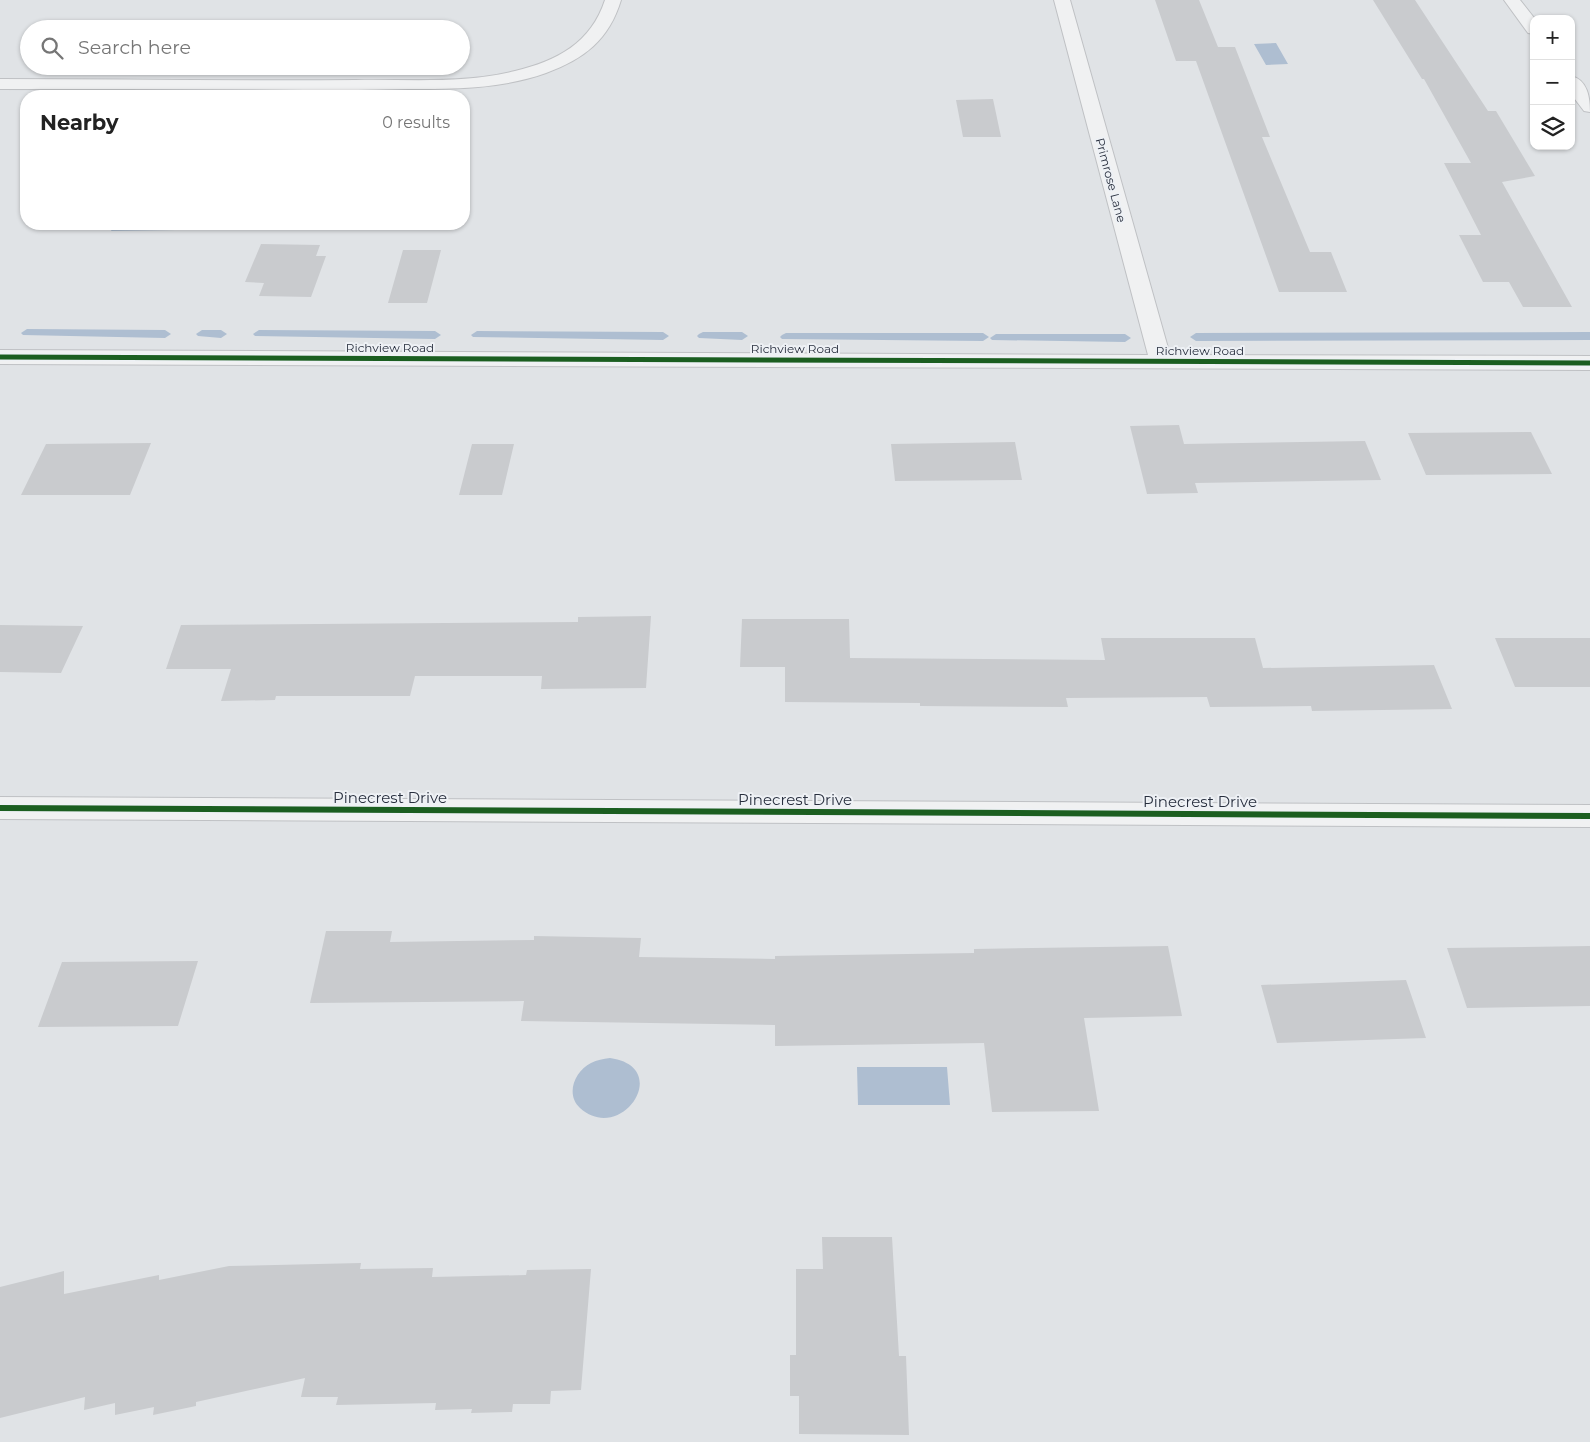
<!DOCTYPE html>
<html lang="en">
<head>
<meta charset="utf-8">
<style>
	:root { --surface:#fff; --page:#f6f6f6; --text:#222; --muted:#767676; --line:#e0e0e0 }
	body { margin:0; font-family:Montserrat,sans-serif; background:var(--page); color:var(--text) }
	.controls { position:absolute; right:15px; top:15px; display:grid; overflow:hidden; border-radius:10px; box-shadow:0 1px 4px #0004 }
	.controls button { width:45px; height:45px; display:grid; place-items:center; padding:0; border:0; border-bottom:1px solid var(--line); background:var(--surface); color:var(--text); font:25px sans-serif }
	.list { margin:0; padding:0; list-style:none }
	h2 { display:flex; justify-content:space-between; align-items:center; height:65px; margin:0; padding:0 20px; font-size:21px }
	h2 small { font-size:16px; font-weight:400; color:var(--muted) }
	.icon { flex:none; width:28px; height:28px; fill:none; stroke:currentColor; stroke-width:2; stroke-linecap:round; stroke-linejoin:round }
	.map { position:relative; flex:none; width:1590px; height:1442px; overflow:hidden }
	.search { position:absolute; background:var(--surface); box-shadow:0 1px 4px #0004; left:20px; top:20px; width:450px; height:55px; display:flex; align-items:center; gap:12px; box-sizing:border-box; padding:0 18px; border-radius:28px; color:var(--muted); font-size:19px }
	.panel { position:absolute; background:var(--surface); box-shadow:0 1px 4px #0004; left:20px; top:90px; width:450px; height:140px; border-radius:20px }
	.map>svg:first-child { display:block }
	.water { fill:#aebed1 }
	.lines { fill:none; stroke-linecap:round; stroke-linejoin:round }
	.stream { fill:#aebed1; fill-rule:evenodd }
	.building { fill:#c9cbce }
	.minor-casing { stroke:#bfc1c4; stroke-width:2 }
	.minor { fill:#f0f1f2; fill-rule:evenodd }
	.cycleway-far1-casing { stroke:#eef1f5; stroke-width:8 }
	.cycleway-casing { stroke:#eef1f5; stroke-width:9 }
	.cycleway-far1 { stroke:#1b5e20; stroke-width:5 }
	.cycleway { stroke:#1b5e20; stroke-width:6 }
	.labels { text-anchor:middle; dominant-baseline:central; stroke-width:4; stroke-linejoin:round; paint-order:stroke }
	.far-street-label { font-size:12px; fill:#282f3e; stroke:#eef1f5 }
	.street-label { font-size:15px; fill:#282f3e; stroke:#eef1f5 }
</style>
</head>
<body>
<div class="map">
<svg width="1590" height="1442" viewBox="0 0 1590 1442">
	<rect width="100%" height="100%" fill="#e0e3e6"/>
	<path class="water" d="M1276 43 1288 64 1266 65 1254 44Z
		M114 224H179L176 230 111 231Z
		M610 1058C674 1067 621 1145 580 1108 565 1094 575 1071 591 1063 597 1060 603 1059 610 1058Z
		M857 1067H947L950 1105H858Z"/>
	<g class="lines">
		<path class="stream" d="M27 329 165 330 171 334 165 338 23 335 21 333Z
			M202 330H221L227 334 221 338 198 336 196 334Z
			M259 330 435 331 441 335 435 339 255 336 253 334Z
			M477 331 663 332 669 336 663 340 473 337 471 335Z
			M703 332H742L748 336 742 340 699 338 697 336 699 334Z
			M1590 332V340L1196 341 1190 337 1196 333Z
			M786 333H983L989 337 983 341 782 339 780 337 782 335Z
			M996 334H1125L1131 338 1125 342 992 340 990 338Z"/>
	</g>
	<path class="building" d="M1155 0H1199L1218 47H1235L1270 137H1262L1310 252H1331L1347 292H1279L1196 61H1176Z
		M1373 0H1415L1488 111H1496L1535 176 1502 182 1572 307H1523L1509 282H1483L1459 235H1481L1444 163H1471L1424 79H1422Z
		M993 99 1001 137H963L956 100Z
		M261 244 320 245 316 256H326L311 297 259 296 264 283 245 282Z
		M403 250H441L427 303H388Z
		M1179 425 1184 444 1365 441 1381 480 1195 483 1198 493 1147 494 1130 426Z
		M1531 432 1552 474 1426 475 1408 433Z
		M1015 442 1022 480 895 481 891 444Z
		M151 443 130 495H21L46 444Z
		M472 444H514L502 495H459Z
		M651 616 646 688 541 689 542 676H415L410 696H276L275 700 221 701 231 669H166L181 625 578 622V617Z
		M742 619H849L850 658 1105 660 1101 638H1255L1263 668 1434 665 1452 709 1312 711 1311 706 1210 707 1207 697 1066 698 1068 707 920 706V703L785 702V667H740Z
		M0 625 83 626 61 673 0 672Z
		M1495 638H1590V687H1515Z
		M326 931H392L390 942 534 940V936L641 938 639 957 775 959V956L974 953V949L1168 946 1182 1016 1084 1018 1099 1111 992 1112 984 1043 775 1046V1025L521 1021 524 1001 310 1003Z
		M1590 946V1006L1467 1008 1447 948Z
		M198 961 178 1026 38 1027 62 962Z
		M1406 980 1426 1038 1277 1043 1261 985Z
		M822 1237H892L899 1356H906L909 1435 799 1434V1396H790V1355H796V1269H823Z
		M361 1263 360 1269 433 1268 432 1277 526 1275 527 1270 591 1269 581 1390 551 1391 550 1404H513L512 1412 471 1413 472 1409 435 1410 436 1403 336 1405 338 1397H301L305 1378 196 1402V1406L153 1415 154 1407 115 1415V1403L84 1410 85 1397 0 1418V1287L64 1271V1294L159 1275V1280L229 1266Z"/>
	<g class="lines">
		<defs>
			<path id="minor" d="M605 0H621C609 40 584 59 546 73 501 89 455 89 408 89 374 90 340 90 306 90 204 89 102 89 0 89V79C119 79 238 81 356 80 408 79 464 84 515 71 557 61 591 43 605 0Z
				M1054 0H1070L1170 355 1590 356V370L0 364V350L1148 355Z
				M1504 0H1520L1535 19 1534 34 1528 33Z
				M1571 76C1588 80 1590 98 1590 112L1584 111 1571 94Z
				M0 797 1590 805V827L0 819Z"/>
		</defs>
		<use href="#minor" class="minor-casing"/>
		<use href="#minor" class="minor"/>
		<defs>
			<path id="cycleway-far1" d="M0 357 1590 363"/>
			<path id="cycleway" d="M0 808 1590 816"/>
		</defs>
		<use href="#cycleway-far1" class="cycleway-far1-casing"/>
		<use href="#cycleway" class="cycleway-casing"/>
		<use href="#cycleway-far1" class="cycleway-far1"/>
		<use href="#cycleway" class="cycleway"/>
	</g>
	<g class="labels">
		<g class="far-street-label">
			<text transform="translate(1111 180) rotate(75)">Primrose Lane</text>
			<text x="390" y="347">Richview Road</text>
			<text x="795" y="348">Richview Road</text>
			<text x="1200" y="350">Richview Road</text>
		</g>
		<g class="street-label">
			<text x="390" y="797">Pinecrest Drive</text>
			<text x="795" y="799">Pinecrest Drive</text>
			<text x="1200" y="801">Pinecrest Drive</text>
		</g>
	</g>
</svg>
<div class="controls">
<button>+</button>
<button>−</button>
<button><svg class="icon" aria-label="layers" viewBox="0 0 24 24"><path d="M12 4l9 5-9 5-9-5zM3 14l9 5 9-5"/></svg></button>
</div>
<div class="search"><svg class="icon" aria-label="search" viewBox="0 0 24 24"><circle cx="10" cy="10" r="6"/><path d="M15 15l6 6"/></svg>Search here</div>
<section class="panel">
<h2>Nearby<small>0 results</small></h2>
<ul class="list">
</ul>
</section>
</div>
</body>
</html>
